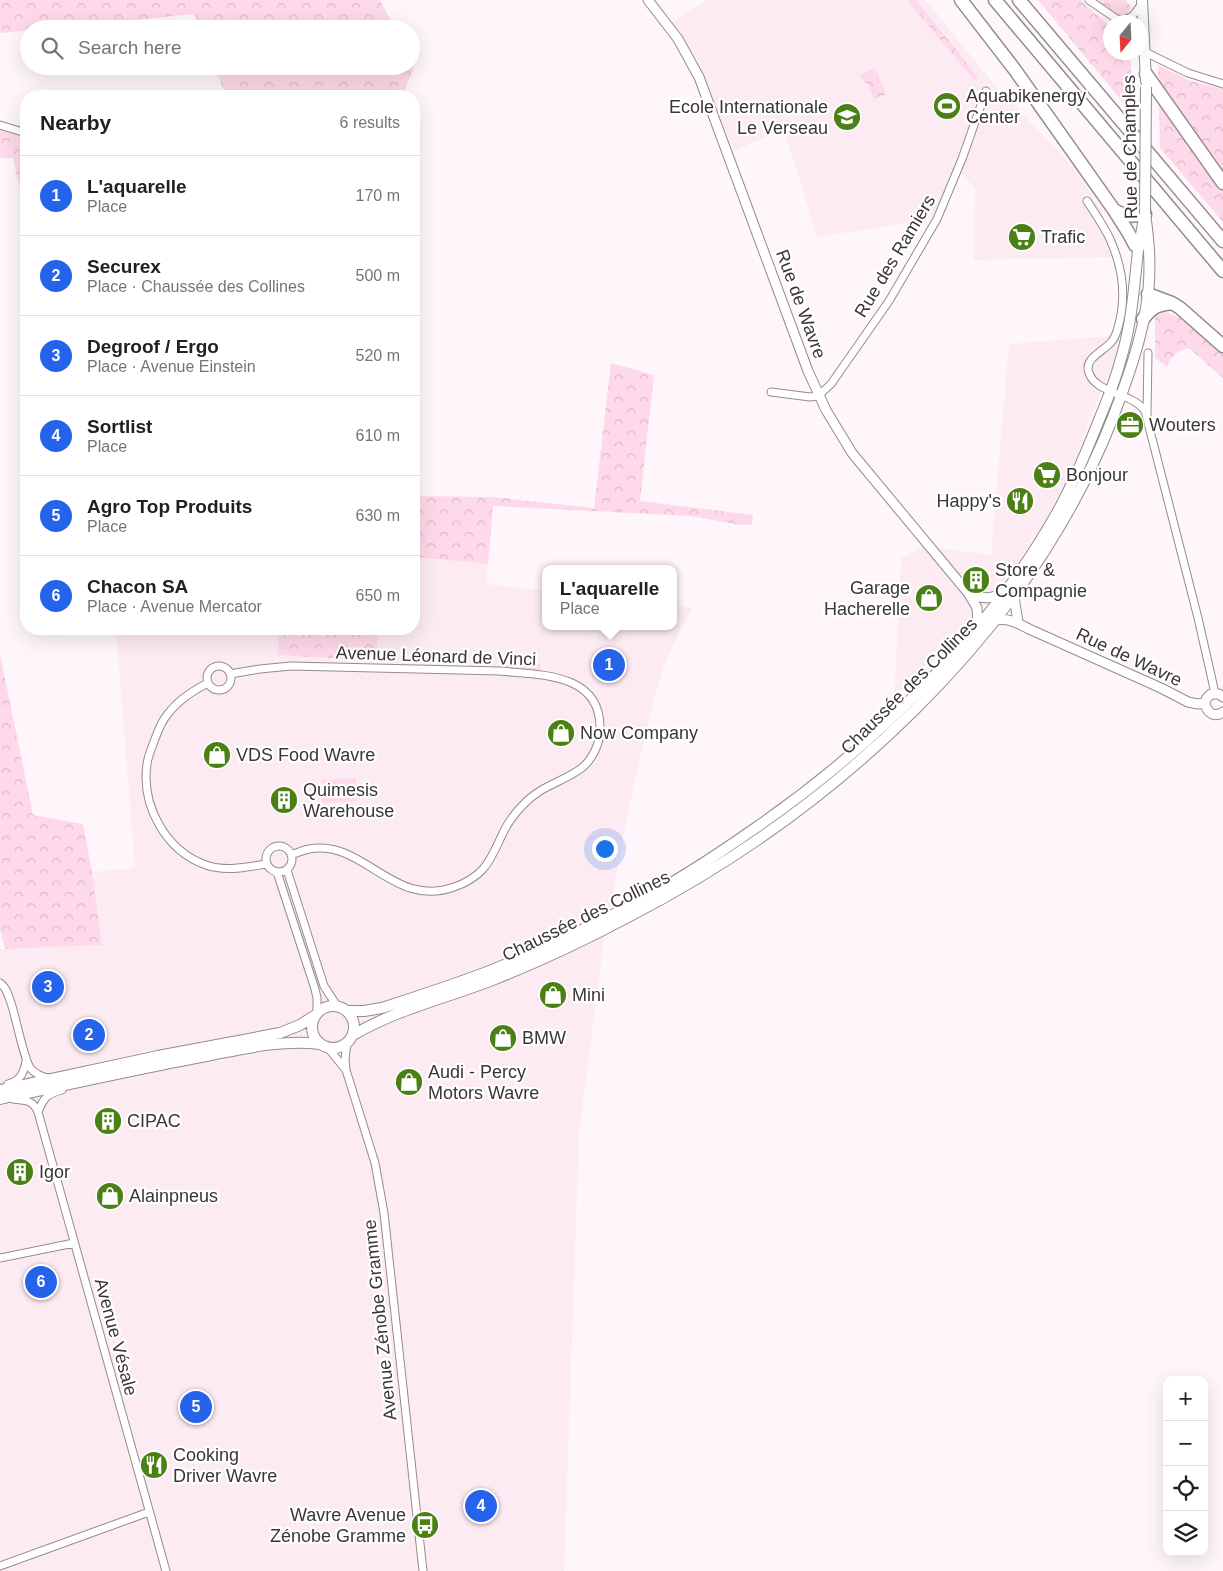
<!DOCTYPE html>
<html lang="en">
<head>
<meta charset="utf-8">
<style>
	:root { --surface:#fff; --page:#f6f6f6; --text:#202124; --muted:#757577; --line:#e0e0e0; --accent:#2563eb }
	body { margin:0; font-family:Arial,sans-serif; background:var(--page); color:var(--text) }
	.controls { position:absolute; right:15px; bottom:15px; display:grid; overflow:hidden; border-radius:10px; box-shadow:0 5px 20px #0002 }
	.controls button { width:45px; height:45px; display:grid; place-items:center; padding:0; border:0; border-bottom:1px solid var(--line); background:var(--surface); color:var(--text); font:25px sans-serif }
	.compass { position:absolute; left:1103px; top:15px; width:45px; height:45px; border-radius:50%; background:var(--surface); box-shadow:0 5px 20px #0002; rotate:198deg }
	.you { position:absolute; left:604px; top:848px; width:18px; height:18px; margin:-12px; border:4px solid #fff; border-radius:50%; background:#1a73e8; box-shadow:0 0 0 8px #1a73e833 }
	.badge { display:grid; place-items:center; width:32px; height:32px; border-radius:50%; background:var(--accent); color:#fff; font-size:16px; font-weight:700 }
	.pin { position:absolute; translate:-50% -50%; border:2px solid #fff; box-shadow:0 1px 5px #0006 }
	.popup { position:absolute; left:542px; top:565px; width:135px; height:65px; box-sizing:border-box; display:grid; place-content:center; border-radius:10px; background:var(--surface); filter:drop-shadow(0 1px 4px #0005); font-size:16px; white-space:nowrap; color:var(--muted) }
	.popup b { font-size:19px; color:var(--text) }
	.popup::after { content:''; position:absolute; left:50%; top:100%; margin-left:-10px; border:10px solid transparent; border-top-color:var(--surface) }
	.list { margin:0; padding:0; list-style:none }
	h2 { display:flex; justify-content:space-between; align-items:center; height:65px; margin:0; padding:0 20px; font-size:21px }
	h2 small { font-size:16px; font-weight:400; color:var(--muted) }
	.list li { display:grid; grid-template-columns:32px 1fr auto; gap:15px; align-items:center; box-sizing:border-box; height:80px; padding:0 20px; border-top:1px solid var(--line) }
	.list b { display:block; font-size:19px; white-space:nowrap }
	.list p { margin:0; font-size:16px; white-space:nowrap; color:var(--muted) }
	.list em { font-size:16px; font-style:normal; color:var(--muted) }
	.icon { flex:none; width:28px; height:28px; fill:none; stroke:currentColor; stroke-width:2; stroke-linecap:round; stroke-linejoin:round }
	.map { position:relative; flex:none; width:1223px; height:1571px; overflow:hidden }
	.search { position:absolute; background:var(--surface); box-shadow:0 5px 20px #0002; left:20px; top:20px; width:400px; height:55px; display:flex; align-items:center; gap:12px; box-sizing:border-box; padding:0 18px; border-radius:28px; color:var(--muted); font-size:19px }
	.panel { position:absolute; background:var(--surface); box-shadow:0 5px 20px #0002; left:20px; top:90px; width:400px; height:545px; border-radius:20px }
	.map>svg:first-child { display:block }
	.built { fill:#fdebf3 }
	.green { fill:#fed9e9 }
	.forest { fill:url(#forest-crowns) }
	.lines { fill:none; stroke-linecap:round; stroke-linejoin:round }
	.minor-casing { stroke:#948b8e; stroke-width:9 }
	.tertiary-casing { stroke:#948b8e; stroke-width:11 }
	.secondary-casing { stroke:#948b8e; stroke-width:12 }
	.motorway-casing { stroke:#948b8e; stroke-width:15 }
	.minor { stroke:#fff; stroke-width:7 }
	.tertiary { stroke:#fff; stroke-width:9 }
	.secondary { stroke:#fff; stroke-width:10 }
	.motorway { stroke:#fff; stroke-width:12 }
	.secondary-bridge-casing { stroke:#948b8e; stroke-width:12; stroke-linecap:butt }
	.secondary-bridge { stroke:#fff; stroke-width:10 }
	.labels { text-anchor:middle; dominant-baseline:central; stroke-width:4.5; stroke-linejoin:round; paint-order:stroke }
	.poi-label { font-size:18px; fill:#3a3638; stroke:#fff; text-anchor:start }
	.street-label { font-size:18px; fill:#3a3638; stroke:#fff }
</style>
</head>
<body>
<div class="map">
<svg width="1223" height="1571" viewBox="0 0 1223 1571">
	<defs>
		<pattern id="forest-crowns" width="20" height="18" patternUnits="userSpaceOnUse" patternTransform="scale(1.25)"><rect width="20" height="18" fill="#fed9e9"/><path d="M2 6a3 3 0 1 1 6 0M12 15a3 3 0 1 1 6 0" fill="none" stroke="#dabbc9"/></pattern>
	</defs>
	<rect width="100%" height="100%" fill="#fef6fa"/>
	<path class="built" d="M707 0H926L988 77 1074 168 1101 209 1113 257 974 260 975 189 965 177 954 171 931 219 817 237 784 129 734 151 699 62 672 22Z
		M1109 336 1120 338 1112 368 1096 403 1075 460 1064 486 1043 524 996 593 894 698 901 559 922 546 991 555 1009 344Z
		M414 557 488 564 486 584 545 591V626H673V606L693 608 680 630 665 663 655 695 639 761 625 827 611 908 604 939 579 1134 564 1571H0V949L102 945 92 872 135 868 116 629H279L278 654 378 661 377 629H414Z"/>
	<path class="green" d="M506 661 540 664 541 669 539 671 505 667 504 664Z
		M356 778 357 801 322 803V780Z"/>
	<path class="forest" d="M0 0H380L395 29H200L194 14 46 29H29V30L0 33Z
		M907 0H916L978 77 974 80Z
		M1038 0H1081L1110 26V52L1128 53 1131 61V112Z
		M1098 0H1125L1131 7 1126 16C1114 17 1107 8 1098 0Z
		M411 62 414 68 402 96H226L214 66H411Z
		M1158 65 1191 81 1223 89V222L1160 148Z
		M875 68 886 94 874 99 867 83H864L860 75Z
		M0 122 26 127V215L13 158H0Z
		M1166 312 1179 317 1223 354V378L1189 348C1177 351 1172 355 1167 367L1155 358V316Z
		M611 363 654 375 640 501 753 515 752 525H740L691 516 493 506 488 564 414 557V496L493 497 594 508Z
		M279 629H377L378 661 278 655Z
		M0 654 33 815 83 824 92 872 102 945 5 949 0 930Z"/>
	<g class="lines">
		<defs>
			<path id="minor" d="M1089 0 1121 22
				M1118 20C1132 20 1134 15 1142 3
				M1143 51 1188 73 1223 84
				M0 125 26 133
				M1087 201C1095 213 1103 225 1109 237 1123 267 1127 300 1117 331 1116 334 1114 339 1112 341 1105 351 1083 358 1089 373 1096 394 1132 392 1145 411L1198 618 1215 693
				M771 392 810 397 818 396 831 384 889 301 937 219 962 159 986 91
				M1147 415 1148 353
				M207 678a12 12 0 1 1 24 0a12 12 0 1 1-24 0Z
				M230 674 260 669 291 666 500 671C541 675 602 673 600 730 600 743 593 758 583 767 564 782 541 785 523 805 515 813 508 822 503 833 497 845 492 859 483 869 476 877 464 884 454 887 393 909 364 839 309 849 303 850 297 853 291 855
				M208 683C192 691 178 700 167 715 161 722 158 731 155 739 152 747 148 756 147 764 141 806 166 851 206 865 226 872 247 867 266 864
				M266 859a13 13 0 1 1 26 0a13 13 0 1 1-26 0Z
				M287 870 324 986 337 1006
				M277 872 315 989 317 998V1013
				M0 983C7 988 8 995 11 1003 16 1017 24 1061 31 1069 36 1074 42 1077 48 1078
				M347 1043 345 1059 346 1070 375 1163 384 1213 423 1571
				M328 1048 346 1070
				M8 1084C20 1081 24 1073 26 1061
				M13 1099C25 1100 33 1100 38 1112L166 1571
				M38 1112C44 1097 47 1094 62 1090
				M0 1258 74 1243
				M0 1566 149 1512"/>
			<path id="tertiary" d="M648 0 678 39 699 77 808 371 826 410 852 453 969 594 977 608 978 626
				M969 594C983 599 992 600 1005 591
				M1014 597 1018 622
				M996 620C1010 618 1017 623 1029 629L1161 688 1188 702 1198 704 1205 703
				M1205 703C1207 713 1214 718 1223 712
				M1205 703 1206 699 1211 694H1219L1223 697"/>
			<path id="secondary" d="M1142 0 1146 81
				M312 1027a21 21 0 1 1 42 0a21 21 0 1 1-42 0Z
				M347 1011H364L382 1008C419 996 456 984 492 970 539 951 585 929 630 906 673 884 714 857 754 829 870 749 989 635 1058 511 1075 480 1088 448 1101 415 1109 396 1117 375 1122 355 1132 321 1134 286 1138 251 1139 242 1142 232 1143 223
				M353 1035C397 1009 447 998 495 979 540 961 585 940 628 917 832 812 1029 634 1113 417 1128 378 1143 336 1148 294 1151 268 1149 240 1145 214
				M0 1090 158 1056 280 1033 300 1025 314 1016
				M0 1099C69 1084 137 1069 206 1056 243 1049 282 1039 320 1044"/>
			<path id="motorway" d="M961 0 1015 70 1114 210 1128 232 1135 245 1138 247
				M995 0 1223 271
				M1019 0 1223 241
				M1146 74 1223 183
				M1114 210C1125 216 1133 217 1145 214
				M1148 294 1172 303 1180 308 1223 346
				M1143 319C1152 307 1157 305 1172 303"/>
		</defs>
		<use href="#minor" class="minor-casing"/>
		<use href="#tertiary" class="tertiary-casing"/>
		<use href="#secondary" class="secondary-casing"/>
		<use href="#motorway" class="motorway-casing"/>
		<use href="#minor" class="minor"/>
		<use href="#tertiary" class="tertiary"/>
		<use href="#secondary" class="secondary"/>
		<use href="#motorway" class="motorway"/>
		<defs>
			<path id="secondary-bridge" d="M1145 214 1146 87"/>
		</defs>
		<use href="#secondary-bridge" class="secondary-bridge-casing"/>
		<use href="#secondary-bridge" class="secondary-bridge"/>
	</g>
	<defs>
		<symbol id="stadium-disc" viewBox="-11 -11 22 22"><circle r="9.5" fill="#4b8015" stroke="#fff"/><path d="M0-5a6.5 5 0 1 0 0 10a6.5 5 0 1 0 0-10ZM-3.5-1.8h7v3.6h-7Z" fill="#fff"/></symbol>
		<symbol id="school-disc" viewBox="-11 -11 22 22"><circle r="9.5" fill="#4b8015" stroke="#fff"/><path d="M0-5L7-2L0 1L-7-2ZM-4 1L0 2.5L4 1V4Q0 6-4 4Z" fill="#fff"/></symbol>
		<symbol id="supermarket-disc" viewBox="-11 -11 22 22"><circle r="9.5" fill="#4b8015" stroke="#fff"/><path d="M-6-5.5h2.5l.6 2H6L4.5 2H-2.5L-4.4-4H-6ZM-1.5 3.2a1.3 1.3 0 1 0 .1 0ZM3 3.2a1.3 1.3 0 1 0 .1 0Z" fill="#fff"/></symbol>
		<symbol id="office-disc" viewBox="-11 -11 22 22"><circle r="9.5" fill="#4b8015" stroke="#fff"/><path d="M-6-3h4V-5.5h4V-3h4V5H-6ZM-1-4.5V-3h2v-1.5ZM-6 0V1H6V0Z" fill="#fff"/></symbol>
		<symbol id="restaurant-disc" viewBox="-11 -11 22 22"><circle r="9.5" fill="#4b8015" stroke="#fff"/><path d="M-5-6h1v4h1v-4h1v4h1v-4h1v5L-1.5 .5V6h-2V.5L-5-1ZM5-6V6H3V1.5H1.5Q1.5-4 5-6Z" fill="#fff"/></symbol>
		<symbol id="building-disc" viewBox="-11 -11 22 22"><circle r="9.5" fill="#4b8015" stroke="#fff"/><path d="M-4-6H4V6H1V3H-1V6H-4ZM-2.5-4.3h1.7v1.8h-1.7ZM.8-4.3h1.7v1.8H.8ZM-2.5-1h1.7V.8h-1.7ZM.8-1h1.7V.8H.8Z" fill="#fff"/></symbol>
		<symbol id="shop-disc" viewBox="-11 -11 22 22"><circle r="9.5" fill="#4b8015" stroke="#fff"/><path d="M-5-2.5h2.3a2.7 3.5 0 0 1 5.4 0H5L5.5 6h-11ZM-1.5-2.5h3a1.5 2.3 0 0 0-3 0Z" fill="#fff"/></symbol>
		<symbol id="bus-disc" viewBox="-11 -11 22 22"><circle r="9.5" fill="#4b8015" stroke="#fff"/><path d="M-5-6H5V4H4V6H2V4H-2V6H-4V4H-5ZM-3.5-4V0h7V-4ZM-3.5 1.2v1.5H-2V1.2ZM2 1.2v1.5H3.5V1.2Z" fill="#fff"/></symbol>
	</defs>
	<g fill-rule="evenodd">
		<use href="#stadium-disc" x="931" y="90" width="32" height="32"/>
		<use href="#school-disc" x="831" y="101" width="32" height="32"/>
		<use href="#supermarket-disc" x="1006" y="221" width="32" height="32"/>
		<use href="#office-disc" x="1114" y="409" width="32" height="32"/>
		<use href="#supermarket-disc" x="1031" y="459" width="32" height="32"/>
		<use href="#restaurant-disc" x="1004" y="485" width="32" height="32"/>
		<use href="#building-disc" x="960" y="564" width="32" height="32"/>
		<use href="#shop-disc" x="913" y="582" width="32" height="32"/>
		<use href="#shop-disc" x="545" y="717" width="32" height="32"/>
		<use href="#shop-disc" x="201" y="739" width="32" height="32"/>
		<use href="#building-disc" x="268" y="784" width="32" height="32"/>
		<use href="#shop-disc" x="537" y="979" width="32" height="32"/>
		<use href="#shop-disc" x="487" y="1022" width="32" height="32"/>
		<use href="#shop-disc" x="393" y="1066" width="32" height="32"/>
		<use href="#building-disc" x="92" y="1105" width="32" height="32"/>
		<use href="#building-disc" x="4" y="1156" width="32" height="32"/>
		<use href="#shop-disc" x="94" y="1180" width="32" height="32"/>
		<use href="#restaurant-disc" x="138" y="1449" width="32" height="32"/>
		<use href="#bus-disc" x="409" y="1509" width="32" height="32"/>
	</g>
	<g class="labels">
		<g class="poi-label">
			<text x="966" y="96">Aquabikenergy<tspan x="966" dy="21">Center</tspan></text>
			<text x="828" y="107" text-anchor="end">Ecole Internationale<tspan x="828" dy="21">Le Verseau</tspan></text>
			<text x="1041" y="237">Trafic</text>
			<text x="1149" y="425">Wouters</text>
			<text x="1066" y="475">Bonjour</text>
			<text x="1001" y="501" text-anchor="end">Happy's</text>
			<text x="995" y="570">Store &amp;<tspan x="995" dy="21">Compagnie</tspan></text>
			<text x="910" y="588" text-anchor="end">Garage<tspan x="910" dy="21">Hacherelle</tspan></text>
			<text x="580" y="733">Now Company</text>
			<text x="236" y="755">VDS Food Wavre</text>
			<text x="303" y="790">Quimesis<tspan x="303" dy="21">Warehouse</tspan></text>
			<text x="572" y="995">Mini</text>
			<text x="522" y="1038">BMW</text>
			<text x="428" y="1072">Audi - Percy<tspan x="428" dy="21">Motors Wavre</tspan></text>
			<text x="127" y="1121">CIPAC</text>
			<text x="39" y="1172">Igor</text>
			<text x="129" y="1196">Alainpneus</text>
			<text x="173" y="1455">Cooking<tspan x="173" dy="21">Driver Wavre</tspan></text>
			<text x="406" y="1515" text-anchor="end">Wavre Avenue<tspan x="406" dy="21">Zénobe Gramme</tspan></text>
		</g>
		<g class="street-label">
			<text transform="translate(1130 147) rotate(-91)">Rue de Champles</text>
			<text transform="translate(895 256) rotate(-59)">Rue des Ramiers</text>
			<text transform="translate(801 304) rotate(70)">Rue de Wavre</text>
			<text transform="translate(436 656) rotate(2)">Avenue Léonard de Vinci</text>
			<text transform="translate(1129 657) rotate(25)">Rue de Wavre</text>
			<text transform="translate(909 686) rotate(-45)">Chaussée des Collines</text>
			<text transform="translate(586 916) rotate(-26)">Chaussée des Collines</text>
			<text transform="translate(380 1320) rotate(-96)">Avenue Zénobe Gramme</text>
			<text transform="translate(116 1337) rotate(75)">Avenue Vésale</text>
		</g>
	</g>
</svg>
<div class="controls">
<button>+</button>
<button>−</button>
<button><svg class="icon" aria-label="locate" viewBox="0 0 24 24"><circle cx="12" cy="12" r="6"/><path d="M12 2v4M12 18v4M2 12h4M18 12h4"/></svg></button>
<button><svg class="icon" aria-label="layers" viewBox="0 0 24 24"><path d="M12 4l9 5-9 5-9-5zM3 14l9 5 9-5"/></svg></button>
</div>
<svg class="compass" viewBox="-18 -18 36 36"><path d="M0-13l5 13h-10z" fill="#e53935"/><path d="M0 13l5-13h-10z" fill="#757577"/></svg>
<div class="you"></div>
<div class="pin badge" style="left:609px;top:665px">1</div>
<div class="popup"><b>L'aquarelle</b>Place</div>
<div class="pin badge" style="left:89px;top:1035px">2</div>
<div class="pin badge" style="left:48px;top:987px">3</div>
<div class="pin badge" style="left:481px;top:1506px">4</div>
<div class="pin badge" style="left:196px;top:1407px">5</div>
<div class="pin badge" style="left:41px;top:1282px">6</div>
<div class="search"><svg class="icon" aria-label="search" viewBox="0 0 24 24"><circle cx="10" cy="10" r="6"/><path d="M15 15l6 6"/></svg>Search here</div>
<section class="panel">
<h2>Nearby<small>6 results</small></h2>
<ul class="list">
<li><span class="badge">1</span><div><b>L'aquarelle</b><p>Place</p></div><em>170 m</em></li>
<li><span class="badge">2</span><div><b>Securex</b><p>Place · Chaussée des Collines</p></div><em>500 m</em></li>
<li><span class="badge">3</span><div><b>Degroof / Ergo</b><p>Place · Avenue Einstein</p></div><em>520 m</em></li>
<li><span class="badge">4</span><div><b>Sortlist</b><p>Place</p></div><em>610 m</em></li>
<li><span class="badge">5</span><div><b>Agro Top Produits</b><p>Place</p></div><em>630 m</em></li>
<li><span class="badge">6</span><div><b>Chacon SA</b><p>Place · Avenue Mercator</p></div><em>650 m</em></li>
</ul>
</section>
</div>
</body>
</html>
